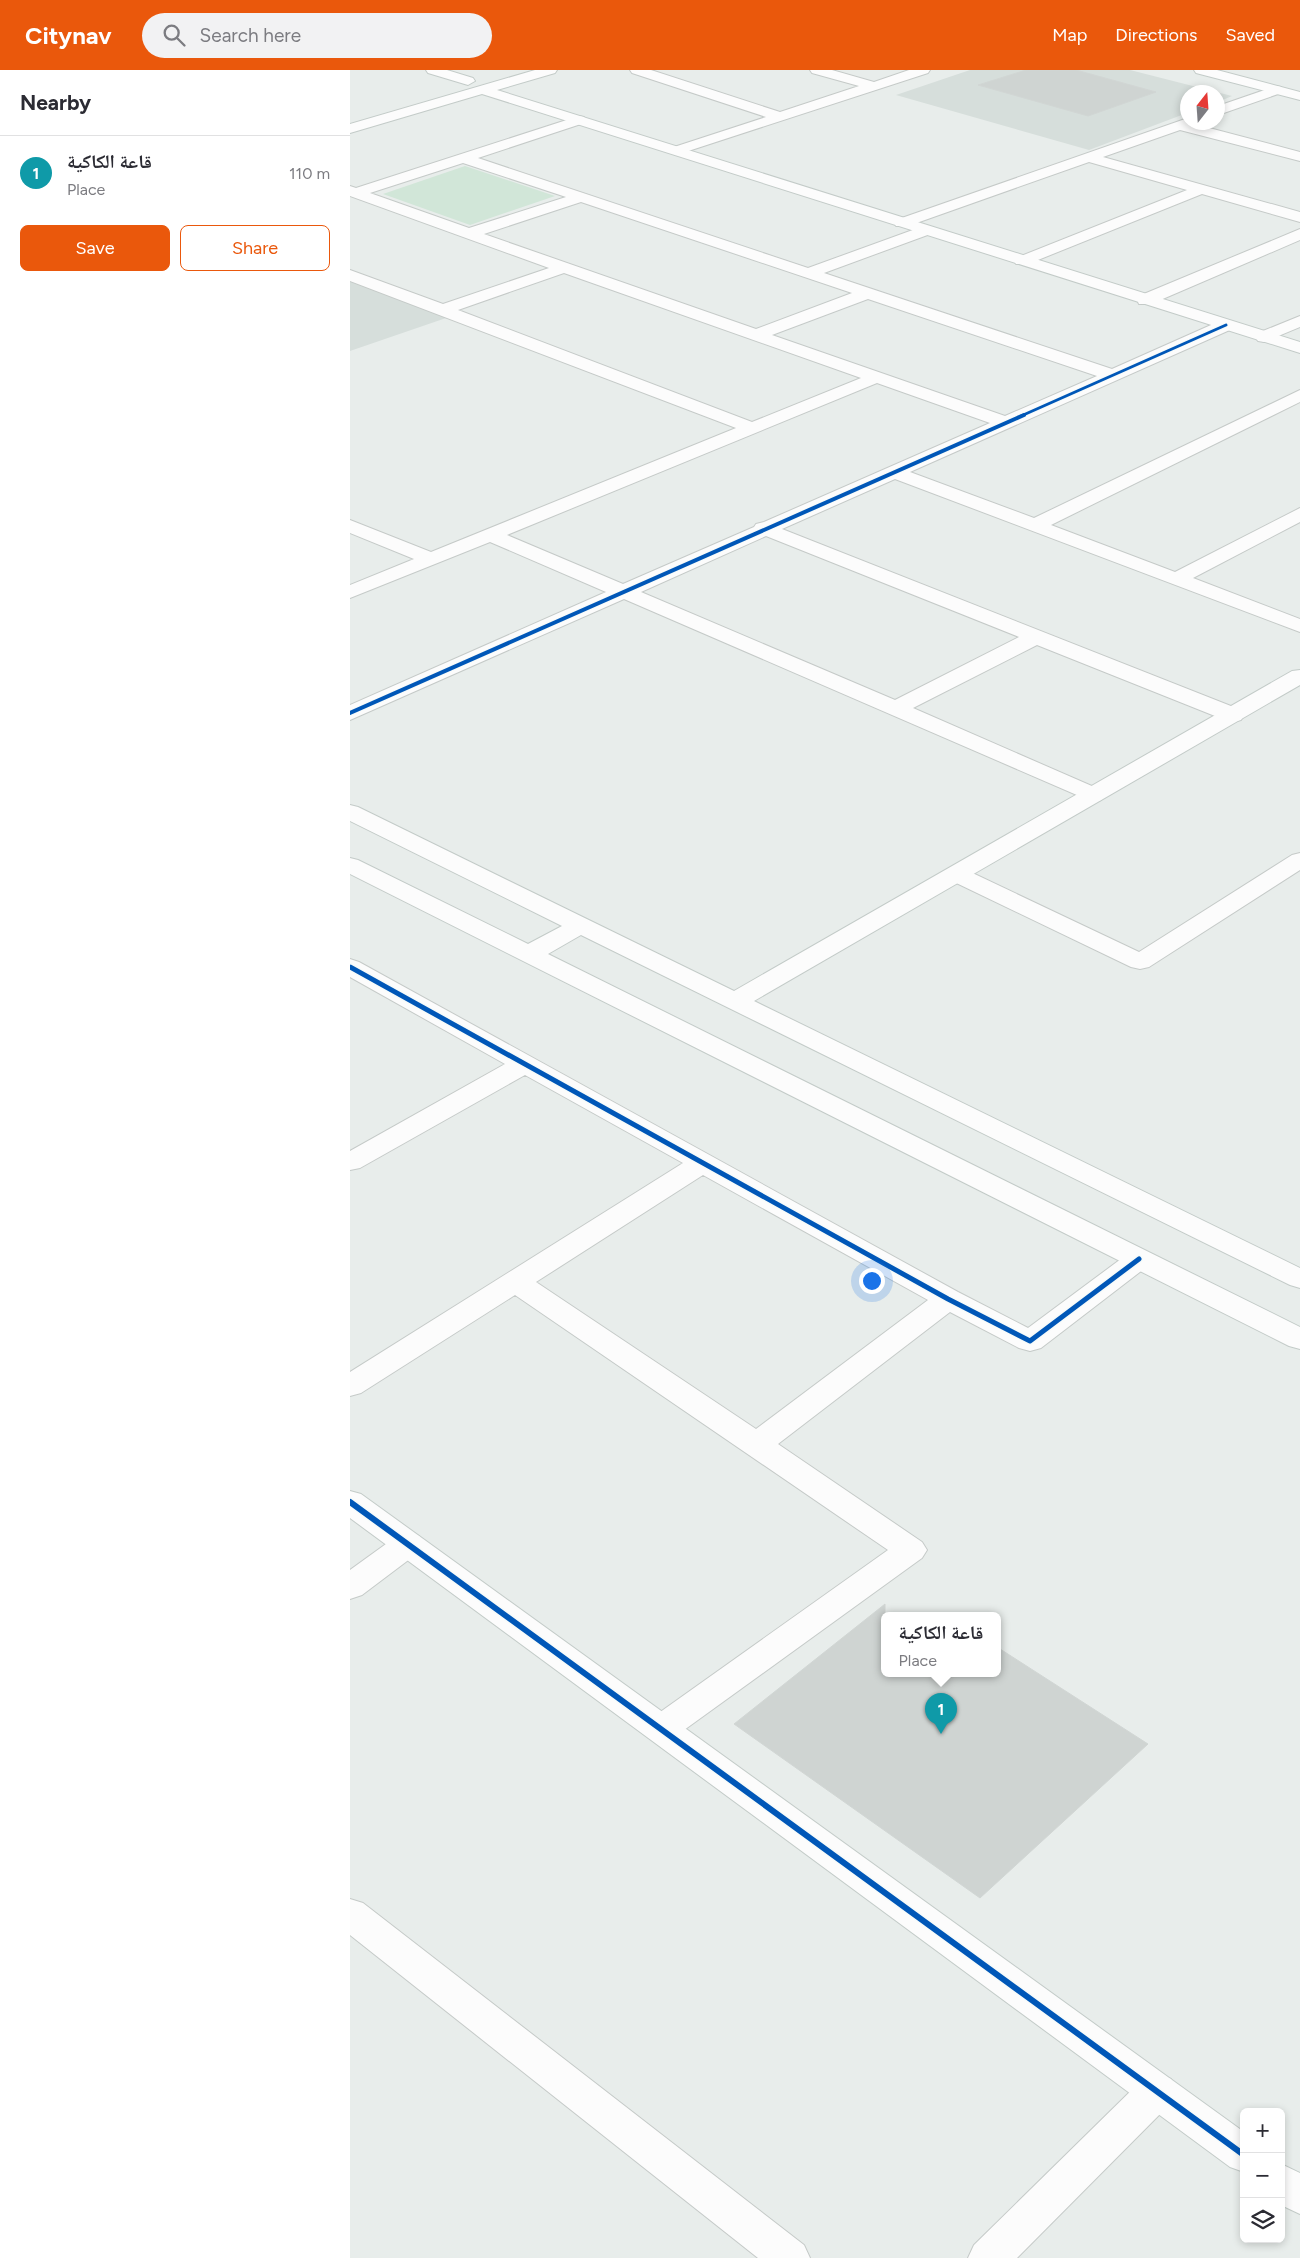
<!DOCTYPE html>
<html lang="en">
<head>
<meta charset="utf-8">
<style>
	:root { --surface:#fff; --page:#f2f2f3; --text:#2b2b33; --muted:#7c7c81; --line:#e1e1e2; --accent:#ea580c }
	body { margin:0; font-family:Figtree,"Noto Naskh Arabic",sans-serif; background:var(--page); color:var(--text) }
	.controls { position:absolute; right:15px; bottom:15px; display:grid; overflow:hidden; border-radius:8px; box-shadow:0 2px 8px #0003 }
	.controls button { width:45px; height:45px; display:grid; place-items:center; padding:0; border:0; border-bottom:1px solid var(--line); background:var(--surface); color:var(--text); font:25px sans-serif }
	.compass { position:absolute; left:830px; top:15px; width:45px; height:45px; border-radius:50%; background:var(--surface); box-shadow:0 2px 8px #0003; rotate:17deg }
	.you { position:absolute; left:521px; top:1210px; width:18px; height:18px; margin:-12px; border:4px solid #fff; border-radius:50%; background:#1a73e8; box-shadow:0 0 0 8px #1a73e833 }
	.badge { display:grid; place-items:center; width:32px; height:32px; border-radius:50%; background:var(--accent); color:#fff; font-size:16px; font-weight:700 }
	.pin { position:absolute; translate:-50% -41px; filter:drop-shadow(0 1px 2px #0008) }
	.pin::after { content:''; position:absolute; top:26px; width:18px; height:15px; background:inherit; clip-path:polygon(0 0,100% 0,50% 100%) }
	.popup { position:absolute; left:531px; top:1542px; width:120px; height:65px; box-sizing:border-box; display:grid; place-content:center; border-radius:8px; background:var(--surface); filter:drop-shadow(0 1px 4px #0005); font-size:16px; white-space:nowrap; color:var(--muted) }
	.popup b { font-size:19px; color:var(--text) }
	.popup::after { content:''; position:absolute; left:50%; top:100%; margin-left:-10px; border:10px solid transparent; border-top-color:var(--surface) }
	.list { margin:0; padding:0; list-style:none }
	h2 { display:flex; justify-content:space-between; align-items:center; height:65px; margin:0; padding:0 20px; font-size:21px }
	h2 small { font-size:16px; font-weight:400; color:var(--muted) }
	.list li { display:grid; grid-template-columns:32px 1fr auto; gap:15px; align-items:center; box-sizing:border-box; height:75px; padding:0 20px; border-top:1px solid var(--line) }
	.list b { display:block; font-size:19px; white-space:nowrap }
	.list p { margin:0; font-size:16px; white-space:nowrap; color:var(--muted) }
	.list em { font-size:16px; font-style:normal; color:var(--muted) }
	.actions { display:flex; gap:10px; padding:15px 20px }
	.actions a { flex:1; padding:11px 0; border:1px solid var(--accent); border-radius:8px; text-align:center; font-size:18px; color:var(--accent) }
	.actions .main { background:var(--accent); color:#fff }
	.icon { flex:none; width:28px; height:28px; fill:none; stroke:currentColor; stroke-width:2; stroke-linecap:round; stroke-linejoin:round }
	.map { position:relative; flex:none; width:950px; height:2188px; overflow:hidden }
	header { display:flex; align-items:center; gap:30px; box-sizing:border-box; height:70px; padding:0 25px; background:var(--accent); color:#fff }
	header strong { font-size:24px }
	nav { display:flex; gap:28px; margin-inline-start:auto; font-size:18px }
	.search { width:350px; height:45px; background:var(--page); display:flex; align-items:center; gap:12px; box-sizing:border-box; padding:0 18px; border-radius:28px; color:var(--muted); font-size:19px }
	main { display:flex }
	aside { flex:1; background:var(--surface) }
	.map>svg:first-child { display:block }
	.built { fill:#d6dedb }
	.green { fill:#d1e6d8 }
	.building { fill:#cfd4d2; stroke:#d1d6d4 }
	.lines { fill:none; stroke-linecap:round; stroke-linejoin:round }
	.street-casing { stroke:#c5cac8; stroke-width:2 }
	.secondary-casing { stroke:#c3cbc8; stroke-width:2 }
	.street { fill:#fcfcfc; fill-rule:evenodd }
	.secondary { fill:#fcfcfc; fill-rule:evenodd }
	.cycleway-far3-casing { stroke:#f7fbf9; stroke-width:5 }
	.cycleway-far2-casing { stroke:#f7fbf9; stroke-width:6 }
	.cycleway-far1-casing { stroke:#f7fbf9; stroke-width:8 }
	.cycleway-casing { stroke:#f7fbf9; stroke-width:9 }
	.cycleway-far3 { stroke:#0057b8; stroke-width:3 }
	.cycleway-far2 { stroke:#0057b8; stroke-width:4 }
	.cycleway-far1 { stroke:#0057b8; stroke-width:5 }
	.cycleway { stroke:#0057b8; stroke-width:6 }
</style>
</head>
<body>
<header>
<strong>Citynav</strong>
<div class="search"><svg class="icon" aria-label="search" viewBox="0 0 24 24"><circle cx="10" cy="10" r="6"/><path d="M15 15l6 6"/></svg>Search here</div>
<nav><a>Map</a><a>Directions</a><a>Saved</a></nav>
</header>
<main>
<aside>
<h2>Nearby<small></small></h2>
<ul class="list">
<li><span class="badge" style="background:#0f9aa8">1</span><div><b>قاعة الكاكية</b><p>Place</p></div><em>110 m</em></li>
</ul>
<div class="actions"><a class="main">Save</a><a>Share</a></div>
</aside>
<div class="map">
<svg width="950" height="2188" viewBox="0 0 950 2188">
	<rect width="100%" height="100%" fill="#e8edeb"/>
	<path class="built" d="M620 0H780L882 26 868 32V22H838L837 43 739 80 546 25Z
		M0 209 99 247 0 281Z"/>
	<path class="green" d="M115 96 205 126 120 155 33 124Z"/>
	<path class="building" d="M676 0H726L806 22 738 46 628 15Z
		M535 1534V1603H647V1577L798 1674 630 1828 384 1654Z"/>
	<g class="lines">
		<defs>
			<path id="street" d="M280 0H301L430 42 509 16 462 3 460 0H482L524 12 559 0H580L578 3 326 85 319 81 321 78 416 47 282 3Z
				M926 16 931 17 933 20 931 23 868 45V36Z
				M229 46 234 47 236 50 234 53 128 88 458 198 571 157H583L585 160 583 163 474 203 762 299 870 251H882L884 255 882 259 560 402 684 448 950 320V332L701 455 825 502 950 438V452L843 508 950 549V562L545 409 432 459 891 640 894 645 891 650 883 652 875 650 687 575 563 638 751 720 754 725 751 730 743 732 274 529 0 650V635L256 522 140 472 0 528V515L64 489 0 463V450L81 482 386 358 0 211V200L93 234 199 198 0 126V116L6 118ZM113 93 216 127 119 158 20 123ZM231 132 502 223 406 259 134 164ZM214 203 511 308 402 352 108 240ZM518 229 747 306 655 346 422 265ZM527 313 640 353 414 452 406 454 404 457 273 514 157 465ZM416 466 669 567 545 630 291 522Z
				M838 48V52H845L844 54 950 82V91L830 60 753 87 950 142V152L852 124 678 194H666L664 191 666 188 837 120 739 92 558 156H546L544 153 546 150Z
				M950 159V170L801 234H789L787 230 789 226Z
				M950 246V257L914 272 908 271 905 267 908 263Z
				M950 783V800L799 897 790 899 781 897 598 809 594 804 598 799 606 797 614 799 789 882 942 785Z
				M0 889 9 892 608 1222 678 1258 779 1183 789 1180 799 1183 803 1189 799 1195 691 1278 680 1281 669 1278 600 1242 428 1374 572 1472 577 1480 572 1488 323 1668 311 1672 299 1668 294 1659 299 1650 538 1480 165 1225 11 1323 0 1326V1302L333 1093 175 1005 10 1098 0 1100V1081L155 994 0 907ZM353 1105 578 1230 406 1359 186 1212Z
				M58 1463 69 1466 74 1474 69 1482 12 1525 0 1529V1500L47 1466Z
				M0 1829 13 1833 454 2175 460 2188H408L0 1865Z
				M807 2004 821 2009 827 2021 821 2033 667 2188H618L624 2175 793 2009Z"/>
			<path id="secondary" d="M76 0H97L123 8 125 11 118 15 78 3Z
				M185 0H207L205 3 147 20 950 272V283L132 24 0 63V54Z
				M844 0H867L950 22V30L846 3Z
				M950 600V615L404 931 950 1198V1218L940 1215 231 865 198 884 950 1257V1279L939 1276 0 804V788L8 790 178 874 212 856 0 751V735L8 737 384 921 942 601Z
				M0 1421 11 1424 894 2062V2102L880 2097 0 1448Z
				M931 2094 950 2103V2144L931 2135Z"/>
		</defs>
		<use href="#street" class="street-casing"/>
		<use href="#secondary" class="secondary-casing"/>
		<use href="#street" class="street"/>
		<use href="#secondary" class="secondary"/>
		<defs>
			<path id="cycleway-far3" d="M671 346 876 255"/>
			<path id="cycleway-far2" d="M0 643 674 345"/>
			<path id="cycleway-far1" d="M0 897 598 1229 680 1271 789 1189"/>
			<path id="cycleway" d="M0 1432 894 2085"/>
		</defs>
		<use href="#cycleway-far3" class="cycleway-far3-casing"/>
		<use href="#cycleway-far2" class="cycleway-far2-casing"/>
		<use href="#cycleway-far1" class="cycleway-far1-casing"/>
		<use href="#cycleway" class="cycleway-casing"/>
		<use href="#cycleway-far3" class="cycleway-far3"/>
		<use href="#cycleway-far2" class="cycleway-far2"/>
		<use href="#cycleway-far1" class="cycleway-far1"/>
		<use href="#cycleway" class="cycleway"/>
	</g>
</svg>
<div class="controls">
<button>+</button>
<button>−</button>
<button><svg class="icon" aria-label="layers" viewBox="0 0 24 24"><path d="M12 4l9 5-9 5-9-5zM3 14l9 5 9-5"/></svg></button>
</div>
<svg class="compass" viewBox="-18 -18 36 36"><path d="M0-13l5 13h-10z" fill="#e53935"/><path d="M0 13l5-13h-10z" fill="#7c7c81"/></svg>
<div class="you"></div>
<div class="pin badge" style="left:591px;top:1664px;background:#0f9aa8">1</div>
<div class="popup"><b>قاعة الكاكية</b>Place</div>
</div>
</main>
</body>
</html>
